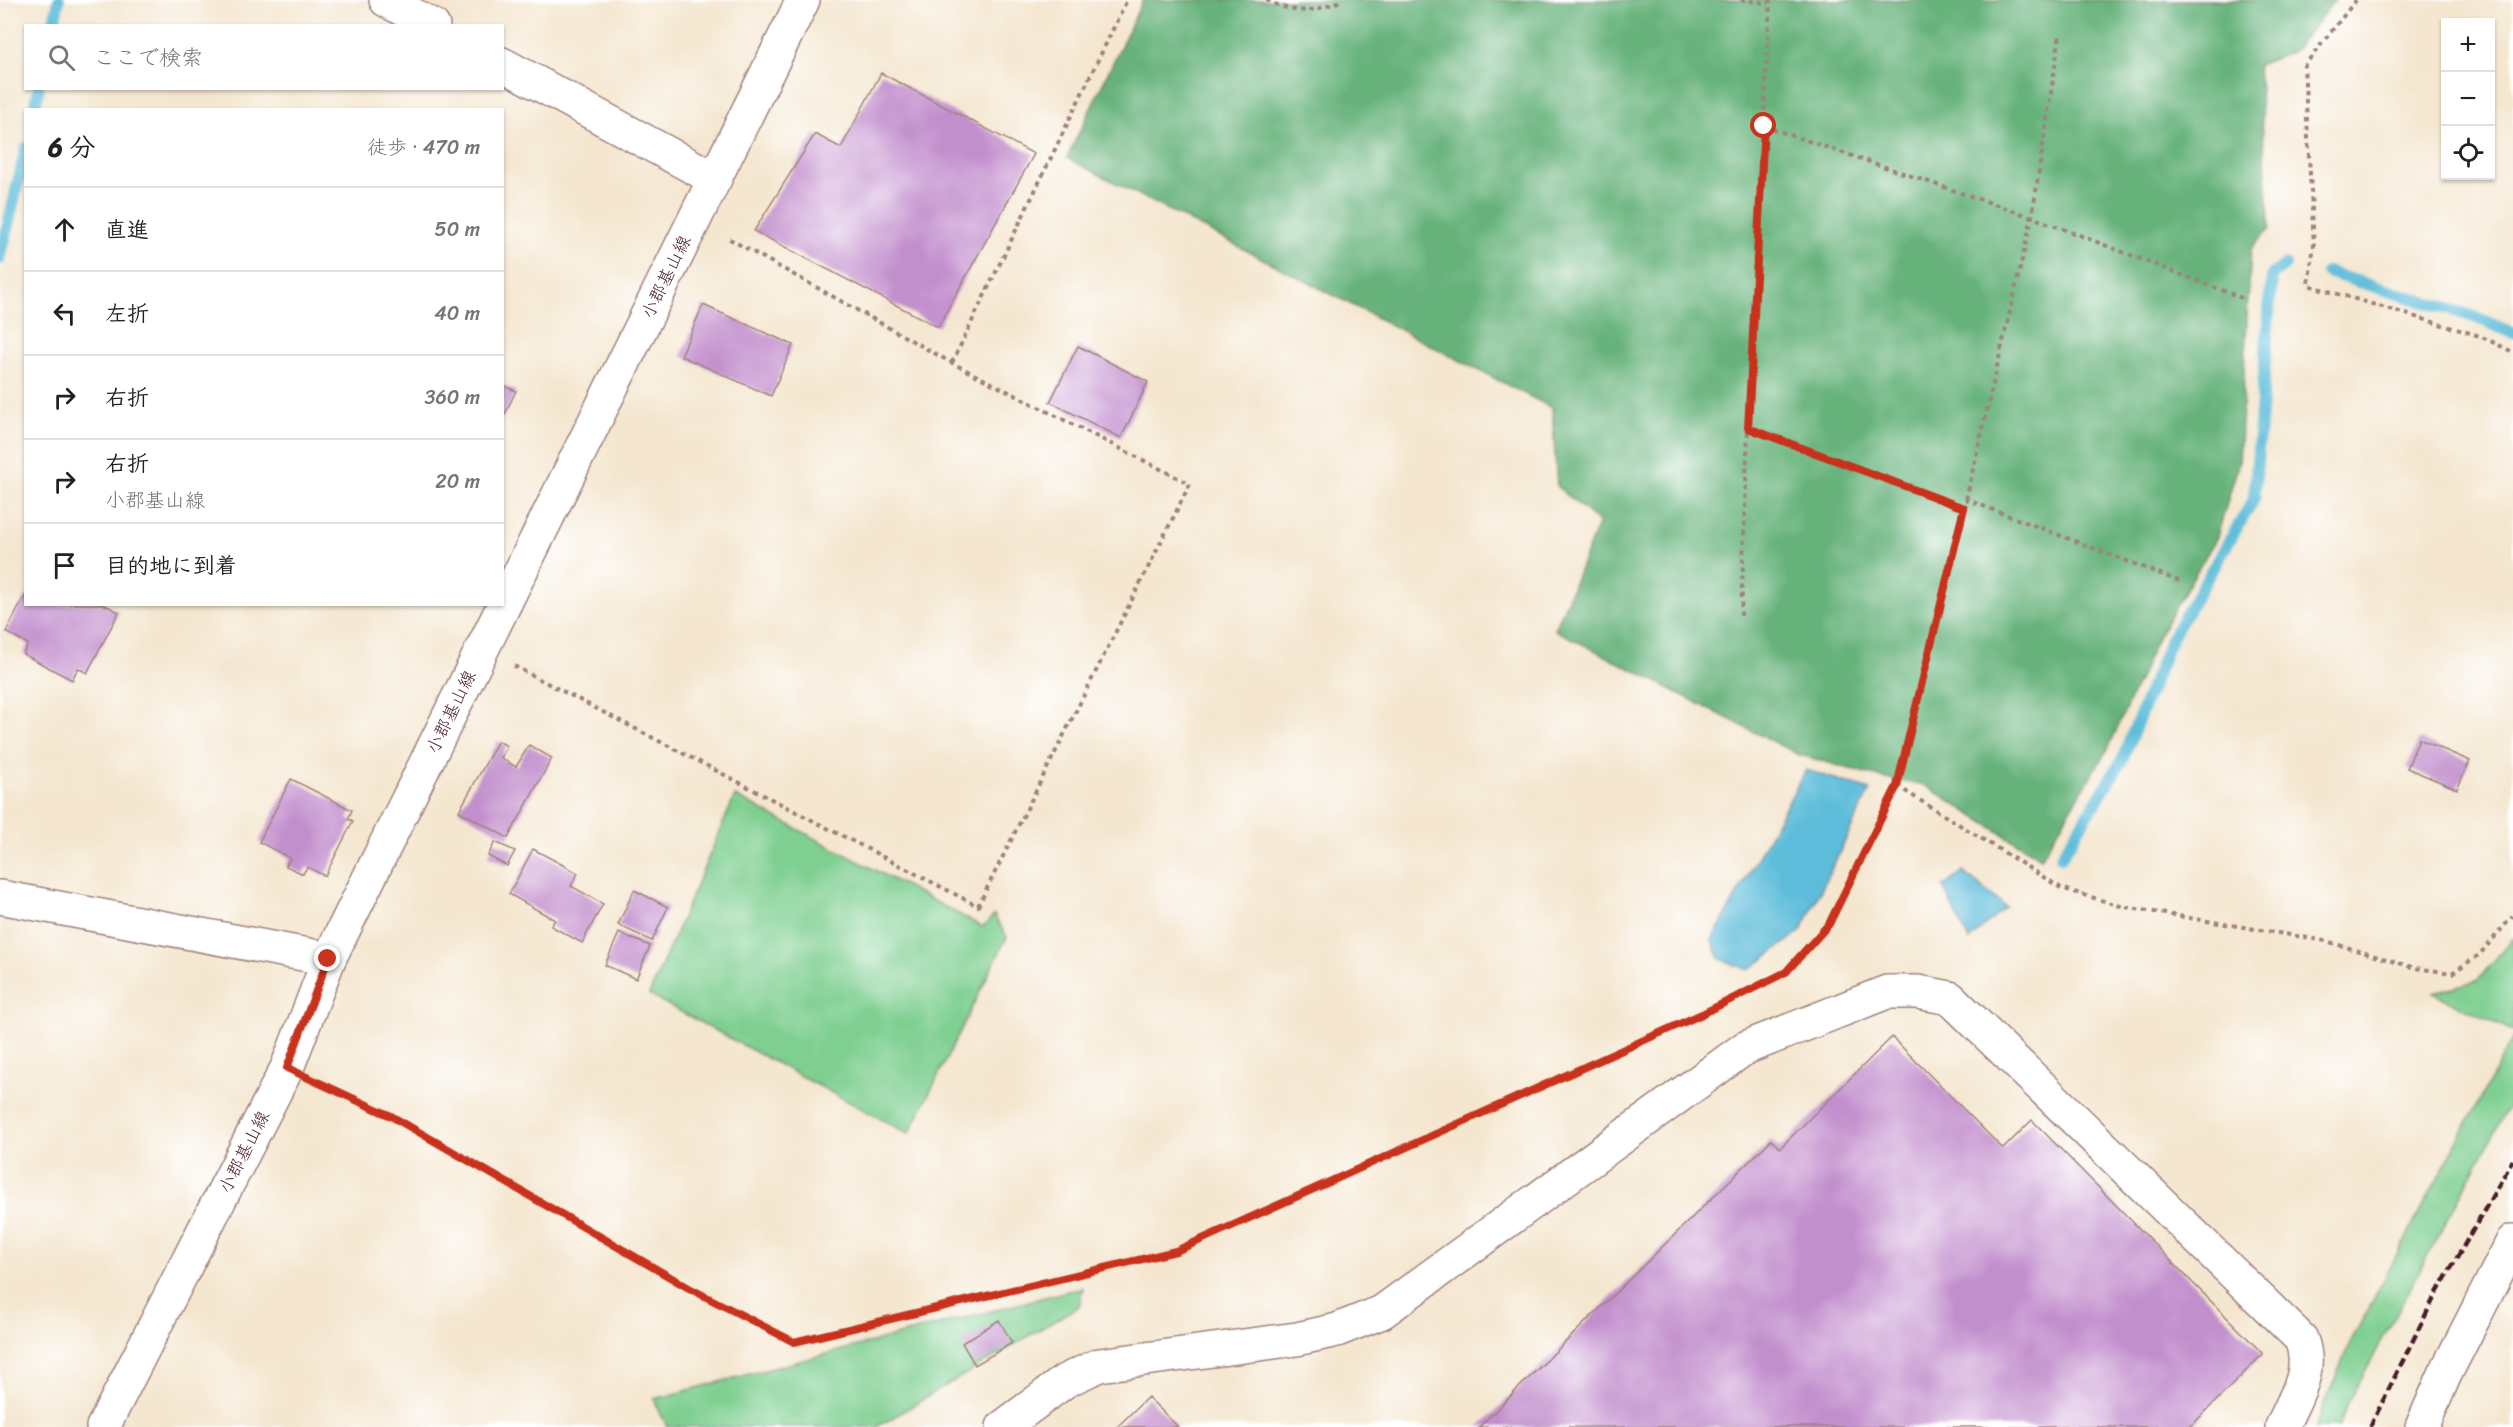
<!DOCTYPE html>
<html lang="ja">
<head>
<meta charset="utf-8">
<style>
	:root { --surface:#fff; --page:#f6f6f6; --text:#222; --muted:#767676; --line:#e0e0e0 }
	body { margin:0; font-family:Sriracha,"Klee One",sans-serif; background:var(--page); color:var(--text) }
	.controls { position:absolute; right:18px; top:18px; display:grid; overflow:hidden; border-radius:0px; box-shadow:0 2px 4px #0004 }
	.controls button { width:54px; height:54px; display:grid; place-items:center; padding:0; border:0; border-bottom:2px solid var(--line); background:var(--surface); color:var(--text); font:30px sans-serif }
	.stop { position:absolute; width:18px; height:18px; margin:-14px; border:4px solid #c8321e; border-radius:50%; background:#fff }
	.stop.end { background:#c8321e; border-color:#fff; box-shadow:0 2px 6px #0008 }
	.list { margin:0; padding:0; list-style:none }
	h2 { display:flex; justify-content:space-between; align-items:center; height:78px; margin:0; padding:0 24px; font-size:26px }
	h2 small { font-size:20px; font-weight:400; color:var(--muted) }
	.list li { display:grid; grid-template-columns:39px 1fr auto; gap:18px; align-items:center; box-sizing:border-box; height:84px; padding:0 24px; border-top:2px solid var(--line) }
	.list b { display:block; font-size:22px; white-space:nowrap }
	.list p { margin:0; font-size:20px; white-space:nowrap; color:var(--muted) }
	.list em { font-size:20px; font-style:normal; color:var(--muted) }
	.icon { flex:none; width:33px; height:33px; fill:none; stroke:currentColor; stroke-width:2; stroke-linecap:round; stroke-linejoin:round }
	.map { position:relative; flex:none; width:2513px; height:1427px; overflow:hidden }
	.search { position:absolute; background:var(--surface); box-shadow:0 2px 4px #0004; left:24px; top:24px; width:480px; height:66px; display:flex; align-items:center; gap:15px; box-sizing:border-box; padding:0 21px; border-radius:0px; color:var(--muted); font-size:22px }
	.panel { position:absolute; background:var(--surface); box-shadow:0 2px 4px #0004; left:24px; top:108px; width:480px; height:498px; border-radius:0px }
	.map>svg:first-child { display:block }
	.green { fill:#7ecf90; stroke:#64775e; stroke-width:1.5 }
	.forest { fill:#66b27a; stroke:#586852; stroke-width:1.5 }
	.water { fill:#5bbcd9; stroke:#526e82; stroke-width:1.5 }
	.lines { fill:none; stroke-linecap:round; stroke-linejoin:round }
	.stream { stroke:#5bbcd9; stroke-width:12 }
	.building { fill:#c28fcd }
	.minor-casing { stroke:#9f827d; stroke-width:36 }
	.major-casing { stroke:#9f827d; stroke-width:36 }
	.path { stroke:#9f827d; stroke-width:4; stroke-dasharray:4.5 4.5; stroke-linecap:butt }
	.minor { stroke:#fff; stroke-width:33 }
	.major { stroke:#fff; stroke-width:33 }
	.rail { stroke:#4a1f2b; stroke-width:4.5; stroke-dasharray:9 4.5; stroke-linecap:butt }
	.route { stroke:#c8321e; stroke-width:8 }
	.labels { text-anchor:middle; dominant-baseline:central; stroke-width:4.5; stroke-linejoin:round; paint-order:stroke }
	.street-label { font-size:18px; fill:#4a1f2b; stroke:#fff }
</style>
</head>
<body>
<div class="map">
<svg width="2513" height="1427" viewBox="0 0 2513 1427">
	<rect width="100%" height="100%" fill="#fff"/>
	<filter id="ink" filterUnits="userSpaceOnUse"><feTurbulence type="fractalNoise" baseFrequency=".0167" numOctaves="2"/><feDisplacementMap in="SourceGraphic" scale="12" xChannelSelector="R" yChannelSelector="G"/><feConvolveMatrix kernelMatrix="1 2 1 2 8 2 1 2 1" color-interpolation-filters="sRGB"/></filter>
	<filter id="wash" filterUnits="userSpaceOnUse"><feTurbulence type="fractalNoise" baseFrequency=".008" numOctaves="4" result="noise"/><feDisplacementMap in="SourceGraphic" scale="24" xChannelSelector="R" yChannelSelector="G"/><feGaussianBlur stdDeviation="1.35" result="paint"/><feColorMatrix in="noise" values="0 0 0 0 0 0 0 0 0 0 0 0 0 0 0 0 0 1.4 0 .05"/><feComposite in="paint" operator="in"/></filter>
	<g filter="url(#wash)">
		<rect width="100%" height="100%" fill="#f4e6cf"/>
		<path class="green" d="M735 796 983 927 994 915 1007 937 909 1134 649 995Z
			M2513 938V1031L2433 993 2478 980Z
			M2513 1037V1098L2348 1403 2339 1427H2315L2350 1343Z
			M1083 1287 1079 1306 877 1427H667L654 1399Z"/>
		<path class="forest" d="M1143 0H2335L2294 51 2258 65 2270 228 2251 249 2239 462 2217 537 2156 640 2109 747 2041 858 1926 786 1883 778 1797 754 1555 630 1599 522 1557 487 1552 408 1067 158Z"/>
		<path class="water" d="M1806 770 1870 790 1801 931 1749 970 1720 959 1712 940Z
			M1963 872 2006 907 1969 940 1943 887Z"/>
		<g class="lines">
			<path class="stream" d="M53 26 59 0
				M34 110 39 88
				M0 259 26 148
				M2327 272 2475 317 2513 333
				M2061 857 2121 762 2171 639 2254 499 2272 275 2285 265"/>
		</g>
		<g id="blocks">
			<path class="building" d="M881 73 1034 154 938 327 754 231 815 134 841 148Z
				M703 305 793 345 771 396 681 356Z
				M1078 346 1148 382 1121 438 1050 402Z
				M502 385 516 391 502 420Z
				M26 594V604H103L119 612 87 673 78 668 72 680 23 654 28 644 6 632Z
				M2419 739 2470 761 2457 789 2407 768Z
				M498 741 507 746 501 758 516 767 529 745 552 758 508 838 459 811Z
				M291 779 352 810 348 819 353 821 325 876 307 867 303 874 286 866 290 858 259 842Z
				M495 842 515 851 507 866 488 856Z
				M533 849 578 873 571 886 603 904 582 943 551 926 555 920 509 894Z
				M634 890 668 907 652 941 618 925Z
				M619 933 650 946 636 979 605 965Z
				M1892 1037 2003 1149 2032 1120 2263 1354 2190 1427H1479L1771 1140 1780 1148Z
				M999 1320 1012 1343 975 1365 962 1343Z
				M1148 1397 1178 1427H1117Z"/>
		</g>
	</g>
	<g filter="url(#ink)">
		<use href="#blocks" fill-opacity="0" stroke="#9f827d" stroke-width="1.5"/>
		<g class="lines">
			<defs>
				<path id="minor" d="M386 0 433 26
					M502 64 715 179
					M0 897 329 959
					M1003 1427 1065 1381 1099 1365 1297 1339 1337 1330 1382 1312 1745 1048 1887 992H1918L1950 998 2301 1339C2314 1372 2295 1396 2282 1427
					M2422 1427 2445 1374 2513 1241"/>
				<path id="major" d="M103 1427 287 1068 329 959 803 0"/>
			</defs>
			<use href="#minor" class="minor-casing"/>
			<use href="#major" class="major-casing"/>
			<path class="path" d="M1266 0C1298 15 1310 13 1343 0
				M1741 0 1769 3
				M2356 0 2304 66 2314 246 2308 285 2480 336 2513 352
				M1764 126 2032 217 2242 298
				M952 363 1127 0
				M1965 499 2179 581
				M1964 508 2032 217 2060 34
				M1741 616 1748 428
				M514 666 978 906 1190 484 952 363 726 237
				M1897 786 2061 888 2124 907 2326 941 2415 968 2452 973 2479 955 2513 916
				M321 1084 391 1116 689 1288 794 1342 1176 1251 1702 1014 1786 972 1829 924 1897 786 1964 508 1748 428 1770 0"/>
			<use href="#minor" class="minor"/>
			<use href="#major" class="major"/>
			<path class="rail" d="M2370 1427 2434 1298 2513 1160"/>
		</g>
	</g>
	<g class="lines" filter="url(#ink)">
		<path class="route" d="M328 959 287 1068 391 1116 689 1288 794 1342 1176 1251 1702 1014 1786 972 1829 924 1897 786 1964 508 1748 428 1764 126"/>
	</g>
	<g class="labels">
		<g class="street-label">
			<text transform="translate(666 277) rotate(-64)">小郡基山線</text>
			<text transform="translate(451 712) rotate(-64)">小郡基山線</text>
			<text transform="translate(244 1152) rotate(-63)">小郡基山線</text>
		</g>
	</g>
</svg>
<div class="controls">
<button>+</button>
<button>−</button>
<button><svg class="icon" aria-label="locate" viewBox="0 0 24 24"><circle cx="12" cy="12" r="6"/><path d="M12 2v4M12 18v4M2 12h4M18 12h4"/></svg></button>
</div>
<div class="stop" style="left:1764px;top:126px"></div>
<div class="stop end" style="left:328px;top:959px"></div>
<div class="search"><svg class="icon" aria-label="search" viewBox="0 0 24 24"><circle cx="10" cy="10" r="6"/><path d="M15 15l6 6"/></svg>ここで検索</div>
<section class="panel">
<h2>6 分<small>徒歩 · 470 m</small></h2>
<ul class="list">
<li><svg class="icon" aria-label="ahead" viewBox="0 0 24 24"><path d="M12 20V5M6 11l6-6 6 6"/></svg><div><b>直進</b></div><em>50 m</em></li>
<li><svg class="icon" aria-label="left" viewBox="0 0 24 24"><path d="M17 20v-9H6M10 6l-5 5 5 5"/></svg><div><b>左折</b></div><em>40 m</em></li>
<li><svg class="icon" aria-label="right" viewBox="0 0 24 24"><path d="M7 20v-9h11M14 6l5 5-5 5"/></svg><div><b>右折</b></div><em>360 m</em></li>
<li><svg class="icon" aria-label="right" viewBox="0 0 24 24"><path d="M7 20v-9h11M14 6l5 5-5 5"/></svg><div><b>右折</b><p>小郡基山線</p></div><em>20 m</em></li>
<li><svg class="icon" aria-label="arrive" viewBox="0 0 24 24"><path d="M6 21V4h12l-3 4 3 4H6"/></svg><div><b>目的地に到着</b></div></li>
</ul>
</section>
</div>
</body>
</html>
